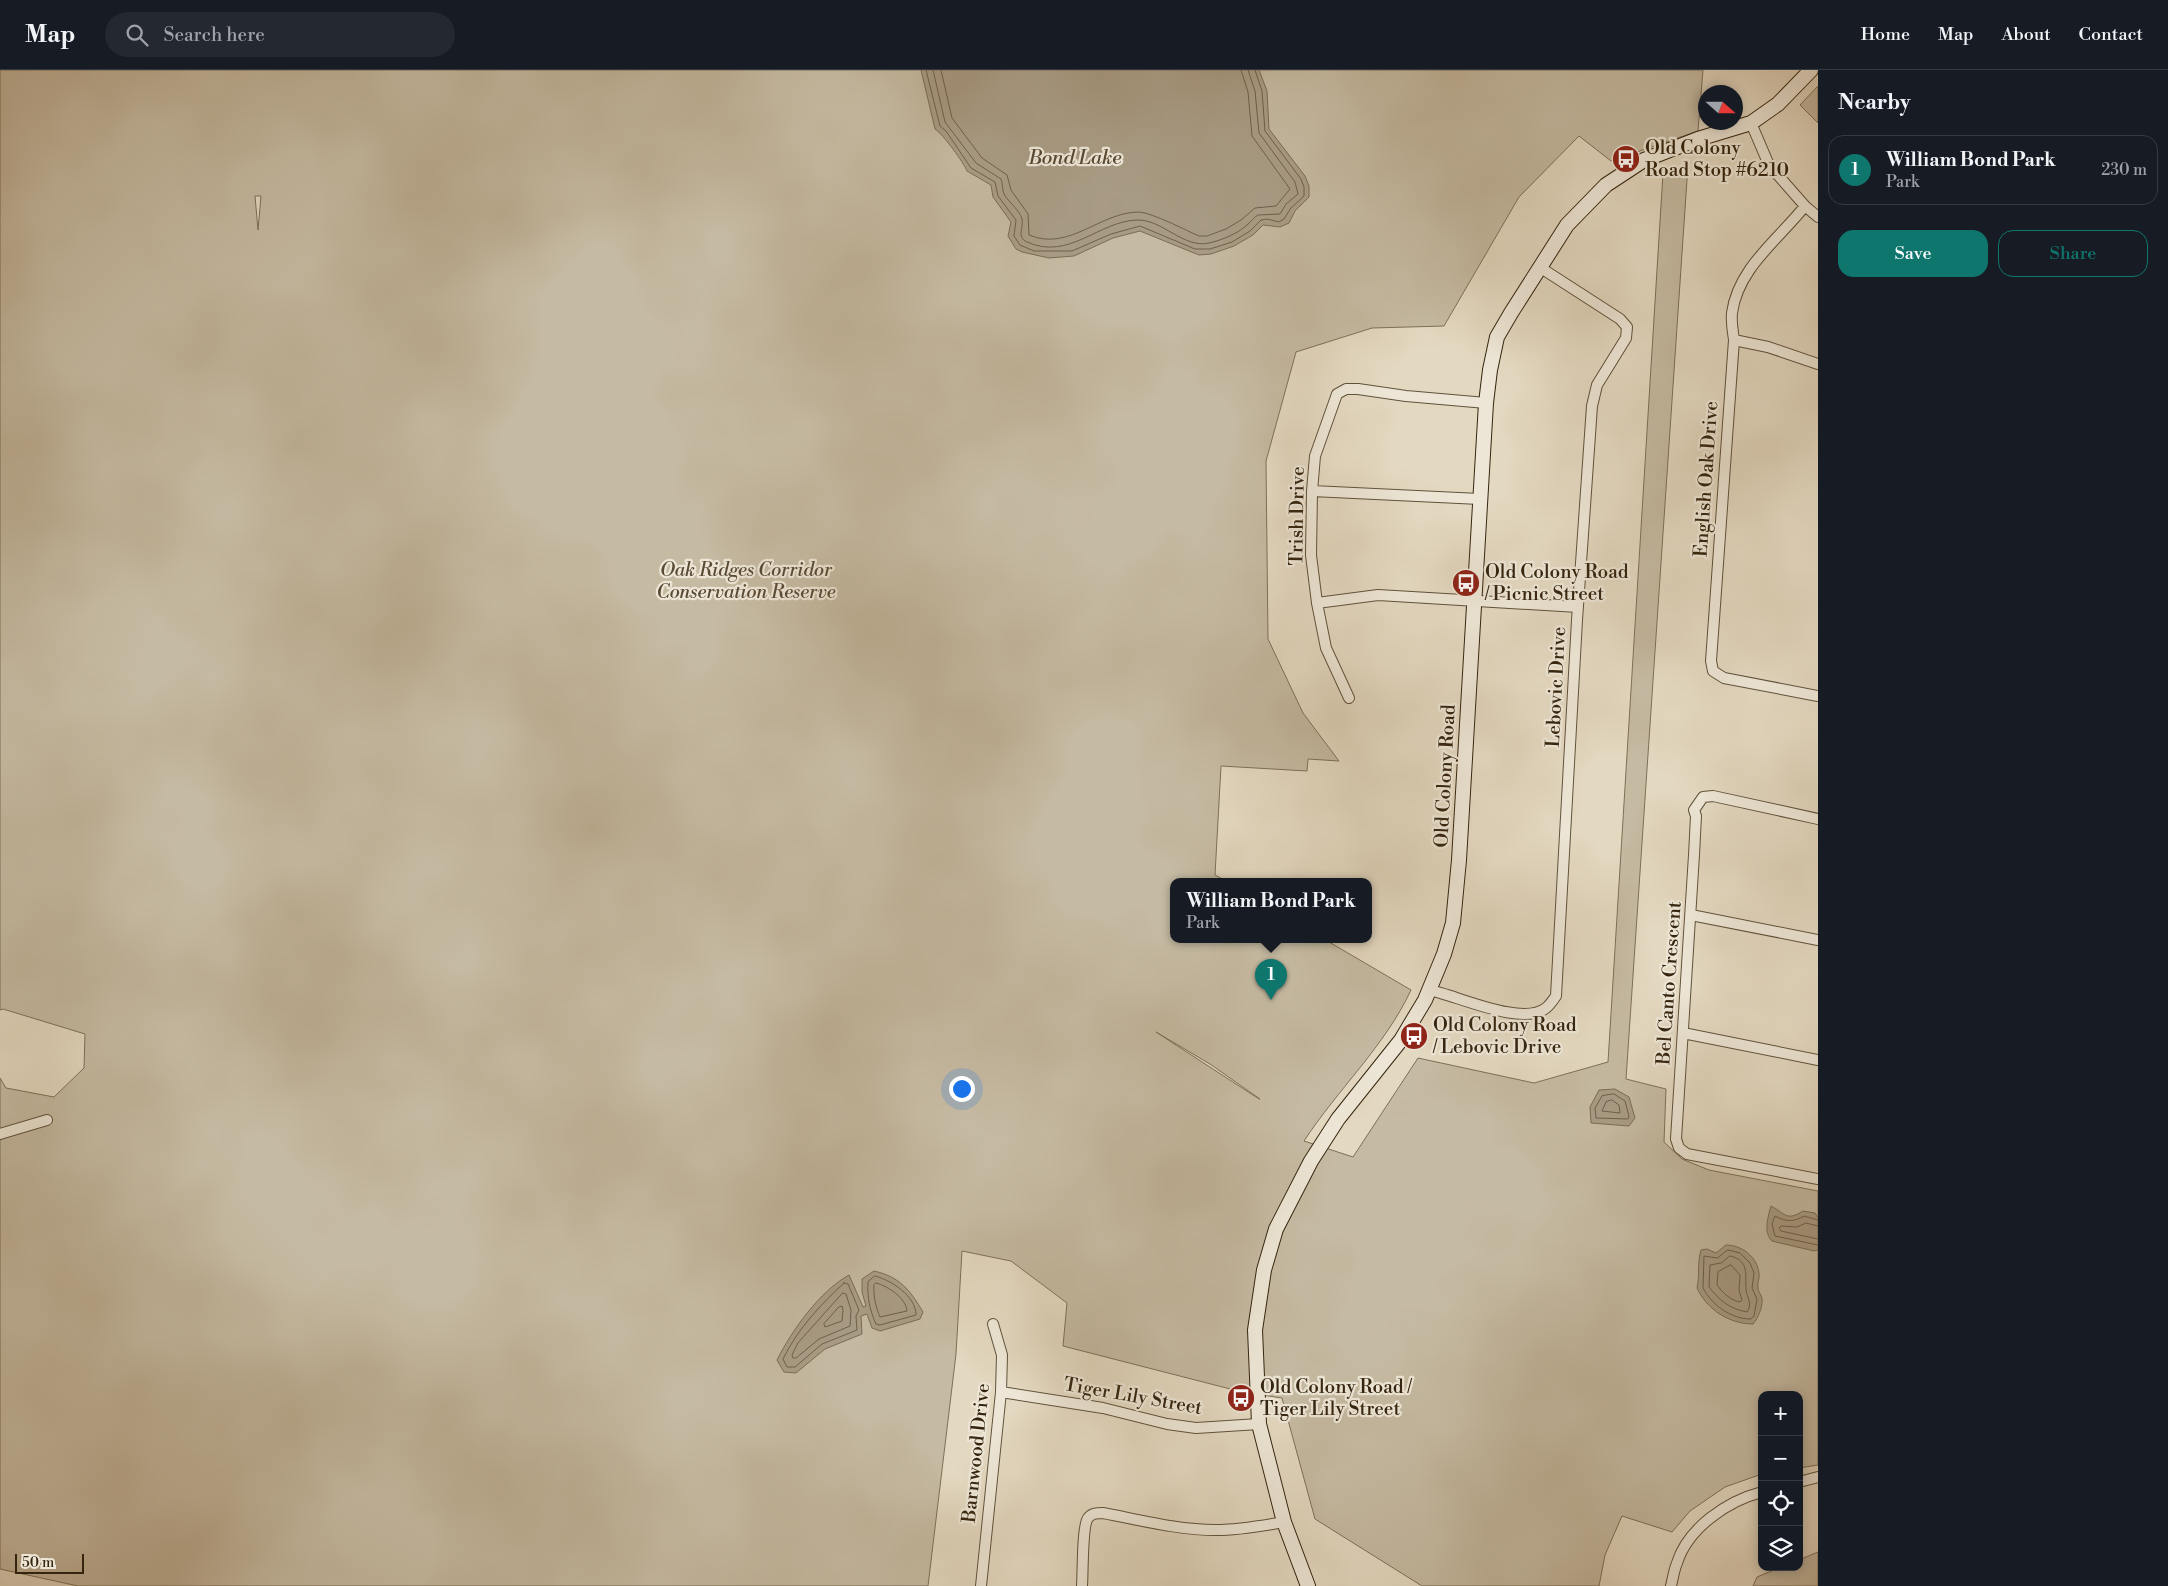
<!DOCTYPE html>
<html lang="en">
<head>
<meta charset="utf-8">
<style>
	:root { --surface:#171b24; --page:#242831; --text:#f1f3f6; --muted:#9ea1a6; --line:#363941; --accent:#0f766e }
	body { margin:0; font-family:"Libre Bodoni",serif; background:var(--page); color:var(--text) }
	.controls { position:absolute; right:15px; bottom:15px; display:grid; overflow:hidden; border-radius:10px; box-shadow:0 2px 12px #0003 }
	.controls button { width:45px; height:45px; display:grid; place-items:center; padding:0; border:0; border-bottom:1px solid var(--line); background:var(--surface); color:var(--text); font:25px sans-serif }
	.compass { position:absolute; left:1698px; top:15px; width:45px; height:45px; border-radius:50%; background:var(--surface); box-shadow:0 2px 12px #0003; rotate:111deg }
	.scale { position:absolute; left:15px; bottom:12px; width:69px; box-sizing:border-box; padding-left:5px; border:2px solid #35250f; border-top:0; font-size:14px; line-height:18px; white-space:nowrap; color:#35250f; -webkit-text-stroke:4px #ede6d6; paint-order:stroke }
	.you { position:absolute; left:961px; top:1018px; width:18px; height:18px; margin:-12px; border:4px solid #fff; border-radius:50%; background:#1a73e8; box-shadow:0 0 0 8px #1a73e833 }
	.badge { display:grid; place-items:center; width:32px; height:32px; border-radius:50%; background:var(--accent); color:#fff; font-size:16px; font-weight:700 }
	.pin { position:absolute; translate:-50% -41px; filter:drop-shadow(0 1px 2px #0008) }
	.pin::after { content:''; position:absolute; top:26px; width:18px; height:15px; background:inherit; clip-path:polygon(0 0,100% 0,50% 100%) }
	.popup { position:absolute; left:1170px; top:808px; width:202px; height:65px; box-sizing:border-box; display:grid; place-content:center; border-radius:10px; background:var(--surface); filter:drop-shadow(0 1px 4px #0005); font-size:16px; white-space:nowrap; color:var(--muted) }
	.popup b { font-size:19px; color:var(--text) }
	.popup::after { content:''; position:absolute; left:50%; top:100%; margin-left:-10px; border:10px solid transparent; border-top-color:var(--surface) }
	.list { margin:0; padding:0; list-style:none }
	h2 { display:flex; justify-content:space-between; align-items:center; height:65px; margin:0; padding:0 20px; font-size:21px }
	h2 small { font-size:16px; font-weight:400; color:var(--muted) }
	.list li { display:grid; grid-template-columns:32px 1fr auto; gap:15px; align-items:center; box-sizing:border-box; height:70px; margin:0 10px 10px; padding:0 10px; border:1px solid var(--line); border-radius:15px }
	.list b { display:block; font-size:19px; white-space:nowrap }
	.list p { margin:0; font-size:16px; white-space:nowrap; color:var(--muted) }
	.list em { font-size:16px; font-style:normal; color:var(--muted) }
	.actions { display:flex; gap:10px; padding:15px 20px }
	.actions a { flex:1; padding:11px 0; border:1px solid var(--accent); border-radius:15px; text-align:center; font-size:18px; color:var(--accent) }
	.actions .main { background:var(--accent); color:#fff }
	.icon { flex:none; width:28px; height:28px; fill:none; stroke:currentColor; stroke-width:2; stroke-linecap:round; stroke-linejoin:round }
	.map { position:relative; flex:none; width:1818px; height:1516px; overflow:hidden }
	header { display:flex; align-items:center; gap:30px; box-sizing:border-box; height:70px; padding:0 25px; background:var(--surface); border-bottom:1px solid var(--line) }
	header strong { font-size:24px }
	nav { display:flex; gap:28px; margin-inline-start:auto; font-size:18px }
	.search { width:350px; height:45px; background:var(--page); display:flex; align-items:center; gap:12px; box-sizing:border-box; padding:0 18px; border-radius:28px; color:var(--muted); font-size:19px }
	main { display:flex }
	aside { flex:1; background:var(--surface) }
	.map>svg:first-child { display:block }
	.green { fill:#c5baa2; stroke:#7d7058; fill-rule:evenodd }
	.water { fill:#a89b84; stroke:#7a6c55 }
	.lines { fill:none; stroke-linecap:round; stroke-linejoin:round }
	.shore { stroke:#6e604a; stroke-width:1 }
	.street-casing { stroke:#60523b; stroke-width:12 }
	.secondary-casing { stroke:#35250f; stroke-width:16 }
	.street { stroke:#ede6d6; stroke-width:10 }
	.secondary { stroke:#ede6d6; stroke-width:14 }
	.labels { text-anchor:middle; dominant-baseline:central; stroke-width:4.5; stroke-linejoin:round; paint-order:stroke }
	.poi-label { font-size:19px; fill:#35250f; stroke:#ede6d6; text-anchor:start }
	.street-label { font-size:19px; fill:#35250f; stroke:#ede6d6 }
	.park-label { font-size:19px; font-style:italic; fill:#594a34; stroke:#ede6d6 }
	.water-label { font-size:20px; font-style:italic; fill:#584832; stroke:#ede6d6 }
</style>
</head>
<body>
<header>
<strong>Map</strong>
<div class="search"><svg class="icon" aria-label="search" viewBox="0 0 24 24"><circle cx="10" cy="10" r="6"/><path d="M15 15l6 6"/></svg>Search here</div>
<nav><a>Home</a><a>Map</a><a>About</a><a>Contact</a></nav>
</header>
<main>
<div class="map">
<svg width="1818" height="1516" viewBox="0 0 1818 1516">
	<rect width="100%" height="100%" fill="#e3d8c0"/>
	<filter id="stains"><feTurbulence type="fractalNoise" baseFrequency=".004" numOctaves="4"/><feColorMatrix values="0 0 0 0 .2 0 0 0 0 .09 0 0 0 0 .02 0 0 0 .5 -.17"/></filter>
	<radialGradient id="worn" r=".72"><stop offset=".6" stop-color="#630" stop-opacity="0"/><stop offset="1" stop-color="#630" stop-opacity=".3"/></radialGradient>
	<path class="green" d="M0 0H1703L1698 61 1611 91 1579 66 1519 127 1444 256 1372 258 1296 282 1266 391 1268 569 1303 643 1339 691 1308 689 1307 701 1221 696 1215 805 1226 811H1174V869H1324L1411 920C1385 976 1338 1019 1304 1071L1353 1087 1418 988 1534 1013 1608 992 1663 103 1688 95 1626 1009 1666 1019 1664 1072 1682 1089 1709 1100 1818 1121V1395L1799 1398V1325H1762V1404L1725 1417 1690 1441 1672 1462 1622 1446 1605 1485 1599 1516H1422L1315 1449 1282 1328 1242 1322 1063 1276 1067 1233 1011 1191 962 1181 956 1284 928 1516H78L0 1499V1008L6 1018 54 1027 84 998 85 964 3 939 0 940ZM255 126H261L258 160ZM1156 962 1210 994 1260 1029H1259Z
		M1818 16V53L1800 35Z
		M1818 1482V1516H1753L1757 1507 1781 1497H1799V1490Z"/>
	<path class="water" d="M921 0H1259L1267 21 1269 59 1305 106 1309 116V127L1295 141 1289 153 1280 157 1263 155 1253 165 1234 176 1211 184 1199 185 1140 161 1113 168 1074 186 1049 188 1022 182 1016 179 1008 166 1011 152 993 127 991 115 967 101C964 93 943 64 935 59Z
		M1615 1019 1629 1027 1635 1048 1629 1056 1591 1053 1590 1037 1599 1020Z
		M1771 1136C1785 1143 1786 1152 1803 1141L1815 1143 1818 1148V1180L1814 1181 1772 1171C1763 1162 1768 1147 1771 1136Z
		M1726 1175C1741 1175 1757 1186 1759 1203 1760 1208 1757 1213 1758 1218 1758 1222 1762 1225 1762 1229 1763 1237 1758 1248 1753 1254 1730 1254 1707 1240 1697 1218 1700 1205 1697 1193 1701 1180L1707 1179 1716 1183Z
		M874 1201C900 1207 910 1220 923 1242L920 1249 880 1261 872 1258 867 1244 861 1246 862 1264 825 1279 796 1303 784 1302 777 1290C792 1260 820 1221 849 1205L863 1237 866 1236 862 1222V1209Z"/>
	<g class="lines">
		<path class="shore" d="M926 0 940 56 946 61 971 98 995 112 998 126 1016 150 1014 166 1020 175 1034 181H1072L1111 164 1140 156 1195 179H1210L1232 172 1250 161 1261 150 1267 149 1279 152 1284 149 1291 138 1304 126V117L1301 109 1265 61 1262 21 1255 0
			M933 0 945 52 976 93 1001 109C1003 114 1002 119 1004 124 1009 133 1019 139 1022 149 1024 158 1016 167 1027 172 1069 191 1099 151 1137 150 1162 149 1184 179 1209 173 1222 170 1237 164 1247 155 1251 152 1254 147 1258 145L1280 144 1286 134 1298 124 1295 112 1259 63 1255 21 1248 0
			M941 0 952 48 982 88 1007 105 1011 120 1028 144 1029 165C1069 182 1100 142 1139 142 1153 143 1185 160 1199 166H1207L1226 159 1241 150 1255 138 1276 136 1290 119 1252 66 1248 22 1241 0
			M1614 1024 1625 1031 1629 1046 1628 1049 1596 1048 1595 1038 1602 1026Z
			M1612 1030 1619 1035 1620 1043 1602 1041 1606 1032Z
			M1818 1150 1804 1146C1794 1152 1786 1152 1775 1146L1772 1154 1775 1166 1818 1175
			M1818 1156 1806 1153 1797 1157 1781 1156 1779 1158 1781 1161 1818 1169
			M1728 1180 1740 1183 1750 1193 1754 1203 1752 1218 1757 1229 1754 1246 1751 1249C1731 1249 1712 1235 1703 1218L1704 1186 1717 1188Z
			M1730 1186C1750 1190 1745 1206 1746 1219 1747 1229 1753 1233 1747 1242 1730 1239 1720 1231 1709 1217L1710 1195 1721 1193Z
			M1731 1195 1740 1205 1739 1220 1742 1230 1740 1232C1730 1230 1723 1223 1717 1215L1718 1202Z
			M875 1206C891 1210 916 1226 916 1245L880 1255 876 1254C870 1241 867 1227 868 1212Z
			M844 1213 848 1214 859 1240 856 1246 857 1260 822 1274 795 1297H787L783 1289C797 1260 820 1235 844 1213Z
			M876 1213C888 1216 906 1228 907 1241L880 1247C876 1238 873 1225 874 1215Z
			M843 1223 846 1224 851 1240 850 1256 819 1269 796 1288H793L792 1285 798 1273Z
			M839 1237 842 1236 843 1240 842 1251 825 1257 824 1254Z"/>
		<defs>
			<path id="street" d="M1751 53 1769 95 1805 136 1818 147
				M1805 136C1778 170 1738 198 1732 243 1731 252 1733 262 1734 270L1711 591 1713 601 1724 608 1818 626
				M1734 270 1768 277 1818 294
				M1312 421 1480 429
				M1317 533 1378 525 1578 537
				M1349 628 1326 578 1317 533 1311 485 1312 421 1315 386 1337 324 1346 319H1358L1406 326 1486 333
				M1818 749 1713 726 1703 727 1694 740 1696 746 1694 785 1676 1069 1679 1078 1687 1084 1818 1109
				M1691 845 1818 870
				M1429 920C1456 925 1522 957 1546 938 1550 935 1553 930 1556 926L1577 550 1592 336 1597 315 1626 268 1627 257 1620 249 1541 198
				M1683 963 1818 990
				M0 1064 47 1050
				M1001 1322 1103 1338 1167 1354 1196 1358 1259 1354
				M1799 1412 1818 1407
				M981 1516 1001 1322 1002 1285 993 1254
				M1082 1516C1083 1503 1082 1456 1088 1448 1092 1443 1097 1443 1103 1443 1140 1450 1178 1460 1216 1460 1239 1460 1262 1456 1284 1452
				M1671 1516C1673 1508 1674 1500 1677 1493 1688 1458 1727 1431 1762 1422"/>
			<path id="secondary" d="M1308 1516 1284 1452 1259 1354 1255 1260 1264 1200 1276 1159 1311 1091 1338 1049 1401 970 1425 930 1444 884 1453 853 1459 790 1486 333 1490 300 1497 267 1511 243 1567 155 1606 115 1644 90 1698 69 1751 53 1778 34 1811 0"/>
		</defs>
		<use href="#street" class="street-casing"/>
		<use href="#secondary" class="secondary-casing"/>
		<use href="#street" class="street"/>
		<use href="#secondary" class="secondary"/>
	</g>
	<defs>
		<symbol id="bus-disc" viewBox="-11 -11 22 22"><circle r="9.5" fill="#8f2418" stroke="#ede6d6"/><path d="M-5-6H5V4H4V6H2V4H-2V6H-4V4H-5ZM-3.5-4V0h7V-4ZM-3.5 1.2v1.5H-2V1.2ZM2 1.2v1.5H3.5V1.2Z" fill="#fff"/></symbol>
	</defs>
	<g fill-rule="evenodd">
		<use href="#bus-disc" x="1610" y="73" width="32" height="32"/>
		<use href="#bus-disc" x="1450" y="497" width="32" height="32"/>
		<use href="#bus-disc" x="1398" y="950" width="32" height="32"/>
		<use href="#bus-disc" x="1225" y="1312" width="32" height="32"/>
	</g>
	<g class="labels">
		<g class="poi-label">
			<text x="1645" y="78">Old Colony<tspan x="1645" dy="22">Road Stop #6210</tspan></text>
			<text x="1485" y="502">Old Colony Road<tspan x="1485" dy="22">/ Picnic Street</tspan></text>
			<text x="1433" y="955">Old Colony Road<tspan x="1433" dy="22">/ Lebovic Drive</tspan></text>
			<text x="1260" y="1317">Old Colony Road /<tspan x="1260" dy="22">Tiger Lily Street</tspan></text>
		</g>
		<g class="street-label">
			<text transform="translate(1706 409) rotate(-86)">English Oak Drive</text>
			<text transform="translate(1297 446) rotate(-89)">Trish Drive</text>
			<text transform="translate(1556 617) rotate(-87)">Lebovic Drive</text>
			<text transform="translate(1445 706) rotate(-87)">Old Colony Road</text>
			<text transform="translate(1669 913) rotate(-86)">Bel Canto Crescent</text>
			<text transform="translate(1133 1326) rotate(10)">Tiger Lily Street</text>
			<text transform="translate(976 1383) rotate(-84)">Barnwood Drive</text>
		</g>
		<g class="park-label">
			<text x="746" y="500">Oak Ridges Corridor<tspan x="746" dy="22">Conservation Reserve</tspan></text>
		</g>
		<g class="water-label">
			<text x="1075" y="88">Bond Lake</text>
		</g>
	</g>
	<rect width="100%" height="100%" filter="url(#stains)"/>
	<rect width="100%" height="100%" fill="url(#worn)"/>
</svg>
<div class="controls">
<button>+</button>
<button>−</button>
<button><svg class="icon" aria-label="locate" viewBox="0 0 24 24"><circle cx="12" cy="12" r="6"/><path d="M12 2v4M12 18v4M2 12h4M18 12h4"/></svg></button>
<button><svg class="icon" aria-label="layers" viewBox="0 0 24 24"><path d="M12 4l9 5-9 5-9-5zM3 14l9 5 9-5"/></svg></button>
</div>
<svg class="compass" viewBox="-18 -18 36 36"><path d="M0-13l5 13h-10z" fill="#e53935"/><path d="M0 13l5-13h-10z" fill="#9ea1a6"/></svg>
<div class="scale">50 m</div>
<div class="you"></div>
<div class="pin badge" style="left:1271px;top:930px">1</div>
<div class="popup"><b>William Bond Park</b>Park</div>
</div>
<aside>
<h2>Nearby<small></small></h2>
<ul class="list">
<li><span class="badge">1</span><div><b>William Bond Park</b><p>Park</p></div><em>230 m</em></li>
</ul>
<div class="actions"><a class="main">Save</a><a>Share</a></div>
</aside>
</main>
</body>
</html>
